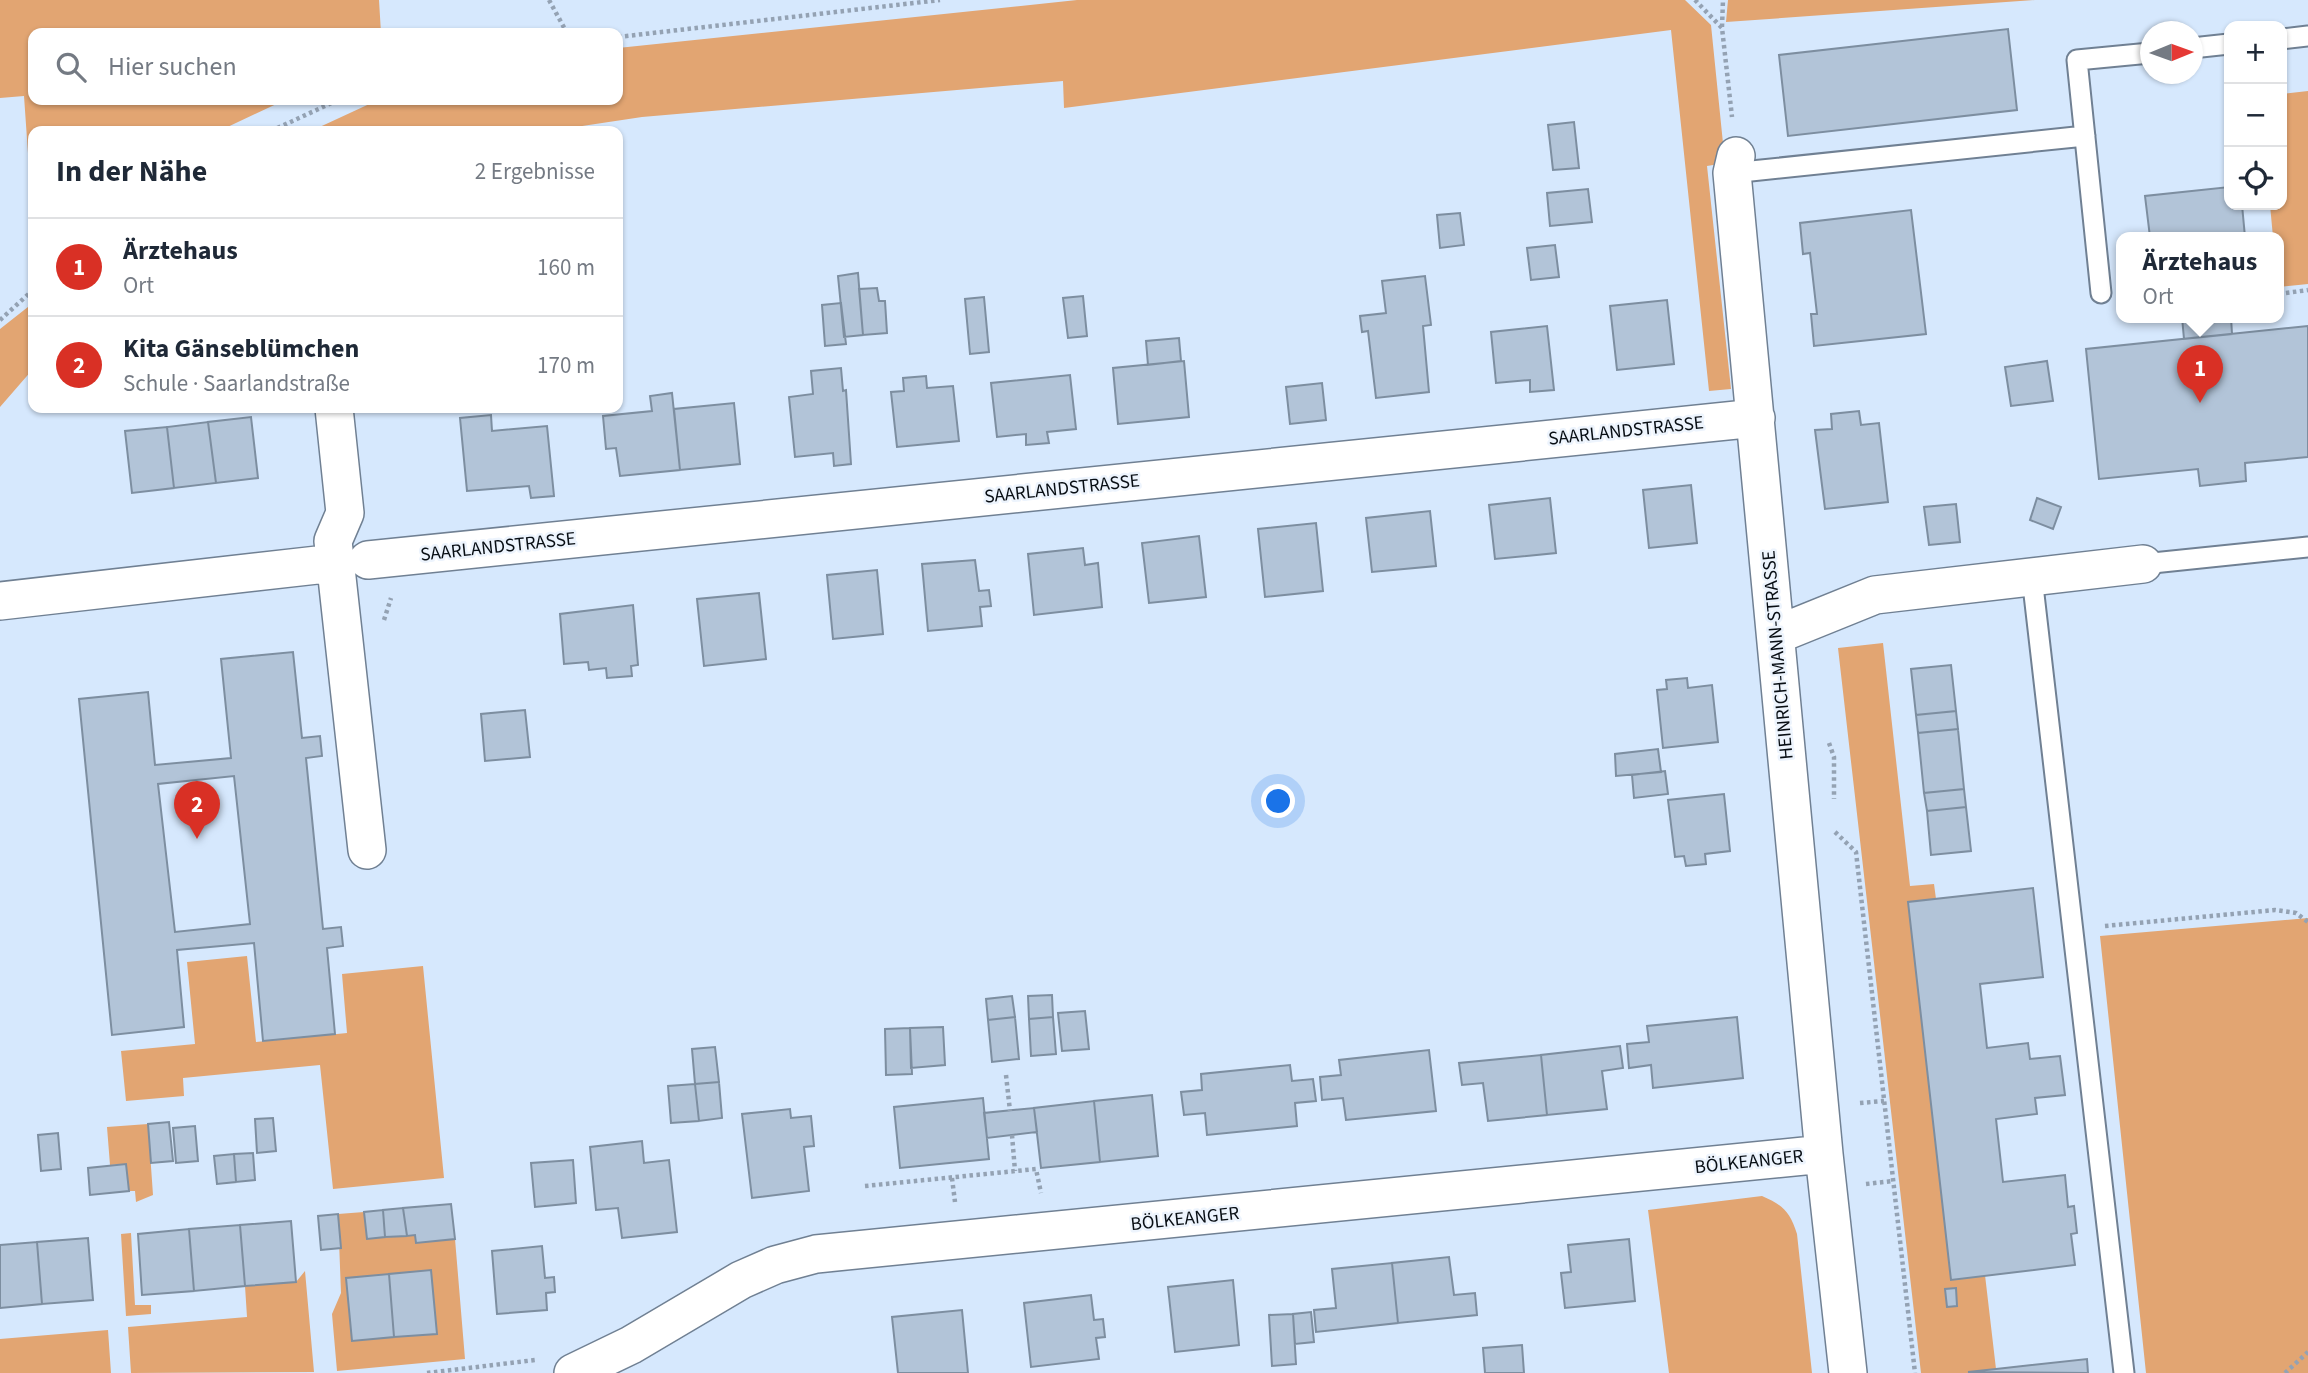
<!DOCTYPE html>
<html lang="de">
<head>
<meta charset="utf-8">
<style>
	:root { --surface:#fff; --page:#f2f2f3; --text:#1f2937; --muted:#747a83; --line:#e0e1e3; --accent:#d93025 }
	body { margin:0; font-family:"Source Sans 3",sans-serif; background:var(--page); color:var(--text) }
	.controls { position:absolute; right:21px; top:21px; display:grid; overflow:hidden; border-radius:14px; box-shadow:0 2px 5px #0004 }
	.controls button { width:63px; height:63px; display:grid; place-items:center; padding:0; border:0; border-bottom:2px solid var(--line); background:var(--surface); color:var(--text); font:35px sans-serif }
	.compass { position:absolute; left:2140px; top:21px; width:63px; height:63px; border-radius:50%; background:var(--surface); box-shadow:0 2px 5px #0004; rotate:89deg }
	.you { position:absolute; left:1279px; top:802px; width:24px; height:24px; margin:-18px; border:5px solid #fff; border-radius:50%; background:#1a73e8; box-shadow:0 0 0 10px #1a73e833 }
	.badge { display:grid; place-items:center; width:46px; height:46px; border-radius:50%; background:var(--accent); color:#fff; font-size:23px; font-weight:700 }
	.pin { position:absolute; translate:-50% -58px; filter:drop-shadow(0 2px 4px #0008) }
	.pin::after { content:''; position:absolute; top:37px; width:24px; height:21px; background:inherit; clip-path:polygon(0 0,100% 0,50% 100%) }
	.popup { position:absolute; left:2116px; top:232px; width:168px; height:91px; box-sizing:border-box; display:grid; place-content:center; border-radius:14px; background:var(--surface); filter:drop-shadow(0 2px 5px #0005); font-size:23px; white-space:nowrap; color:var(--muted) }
	.popup b { font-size:26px; color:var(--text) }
	.popup::after { content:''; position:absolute; left:50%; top:100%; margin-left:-14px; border:14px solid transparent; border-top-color:var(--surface) }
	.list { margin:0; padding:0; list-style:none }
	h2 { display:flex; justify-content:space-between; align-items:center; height:91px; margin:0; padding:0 28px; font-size:30px }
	h2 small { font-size:23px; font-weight:400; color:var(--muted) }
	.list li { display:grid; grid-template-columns:46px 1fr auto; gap:21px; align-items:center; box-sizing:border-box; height:98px; padding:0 28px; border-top:2px solid var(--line) }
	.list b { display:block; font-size:26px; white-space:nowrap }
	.list p { margin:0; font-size:23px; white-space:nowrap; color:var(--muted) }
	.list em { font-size:23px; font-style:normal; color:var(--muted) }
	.icon { flex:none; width:38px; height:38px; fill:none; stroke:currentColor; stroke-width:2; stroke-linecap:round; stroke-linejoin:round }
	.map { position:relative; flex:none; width:2308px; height:1373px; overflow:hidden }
	.search { position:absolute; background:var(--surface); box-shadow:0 2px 5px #0004; left:28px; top:28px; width:595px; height:77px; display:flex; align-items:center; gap:18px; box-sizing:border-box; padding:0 24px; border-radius:14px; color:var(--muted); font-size:26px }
	.panel { position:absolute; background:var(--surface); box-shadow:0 2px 5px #0004; left:28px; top:126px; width:595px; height:287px; border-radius:14px }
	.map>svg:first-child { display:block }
	.green { fill:#e2a572 }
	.building { fill:#b2c4d8; stroke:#7d8ea0; stroke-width:2; fill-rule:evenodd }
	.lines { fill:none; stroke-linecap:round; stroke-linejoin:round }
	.service-casing { stroke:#708093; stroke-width:23 }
	.minor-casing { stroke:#708093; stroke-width:40 }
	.path { stroke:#94a2b3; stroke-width:4.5; stroke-dasharray:3.5 3.5; stroke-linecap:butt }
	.service { stroke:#fff; stroke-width:19 }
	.minor { stroke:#fff; stroke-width:37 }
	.labels { text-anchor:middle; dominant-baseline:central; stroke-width:5; stroke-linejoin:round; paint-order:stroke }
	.street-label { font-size:19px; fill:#080e14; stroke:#edf4fd }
</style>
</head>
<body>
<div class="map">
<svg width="2308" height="1373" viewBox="0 0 2308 1373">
	<rect width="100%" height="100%" fill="#d6e8fd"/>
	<path class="green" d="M0 0H379L381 33H33V100H285L219 131H33V225L24 96 0 98Z
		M1077 0H1685L1711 25 1725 163 1707 166 1731 389 1709 391 1671 30 1064 108 1063 81 642 117 549 131H311L378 100H618V48Z
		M1728 0H2035L1726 22Z
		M2308 91V284L2279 287V237H2273L2270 205H2282V94Z
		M33 303V369L0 407V329Z
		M1883 643 1910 886 1934 884 1936 899 1908 903 1951 1279 1985 1275 1996 1369 1969 1373H1921L1838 648Z
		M2308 918V1373H2146L2100 936Z
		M247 956 256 1042 347 1033 342 974 423 966 444 1178 333 1189 320 1065 183 1078 184 1096 126 1101 121 1051 195 1044 187 962Z
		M148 1124 153 1195 136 1202 135 1191H129L126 1164 110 1165 107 1127Z
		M1762 1196C1783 1205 1790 1212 1797 1234L1812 1373H1669L1648 1210Z
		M364 1212 367 1239 415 1235 416 1243 455 1239 465 1359 337 1371 332 1314 341 1293 338 1214Z
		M131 1233 135 1305H151V1314L126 1316 121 1234Z
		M305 1271 314 1372 131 1373 128 1327 247 1317 245 1286 296 1282Z
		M108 1330 111 1373H0V1339Z"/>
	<path class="building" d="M2008 29 2017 110 1788 136 1779 55Z
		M1574 122 1579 168 1553 170 1548 125Z
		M2229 187V205H2242L2245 237H2150L2145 196Z
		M1588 189 1592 222 1550 226 1547 193Z
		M1911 210 1926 334 1814 346 1811 314H1817L1810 253 1803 254 1800 223Z
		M1460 213 1464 245 1440 248 1437 215Z
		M1555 245 1559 277 1531 280 1527 248Z
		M858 273 863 335 844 337 838 276Z
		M1425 276 1431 325 1423 326 1429 392 1376 398 1368 331 1362 332 1360 316 1386 313 1382 281Z
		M877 288 879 301H885L887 333 863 335 859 289Z
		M1083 296 1087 336 1068 338 1063 298Z
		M984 297 989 352 970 354 965 299Z
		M1667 300 1674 364 1617 370 1610 306Z
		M841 303 846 344 825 346 822 305Z
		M2182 317H2231L2232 334 2184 339Z
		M1547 326 1554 390 1530 392V380L1496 383 1491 332Z
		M2308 326V457L2245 463 2246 481 2200 486 2198 469 2099 479 2086 349Z
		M1179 338 1181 361 1148 365 1146 341Z
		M1184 361 1189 417 1118 424 1113 368Z
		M2047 361 2053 401 2011 406 2005 367Z
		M841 368 843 391 846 390 851 464 834 466 833 453 795 457 789 397 813 394 811 371Z
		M1070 375 1076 429 1047 432 1049 443 1026 445V434L997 437 991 383Z
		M926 376 927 388 953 386 959 441 897 447 891 392 904 391 903 378Z
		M1322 383 1326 420 1290 424 1286 387Z
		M672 393 680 470 620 476 616 448 606 449 603 416 652 411 650 396Z
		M734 403 740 464 680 470 674 409Z
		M1859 411 1861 425 1879 423 1888 502 1825 509 1815 430 1832 429 1831 414Z
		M491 415 492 431 547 426 554 496 531 498 529 486 467 491 460 418Z
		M251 417 258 478 216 483 208 422Z
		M208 422 216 483 174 488 167 427Z
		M167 427 174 488 132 493 125 431Z
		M1691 485 1697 543 1649 548 1643 490Z
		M1550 498 1556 553 1495 559 1489 505Z
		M2037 498 2061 507 2053 529 2030 520Z
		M1956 504 1960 542 1929 545 1924 507Z
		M1430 511 1436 566 1372 572 1366 518Z
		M1316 523 1323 591 1265 597 1258 529Z
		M1199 536 1206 597 1149 603 1142 543Z
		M1083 548 1085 565 1098 563 1102 607 1034 615 1028 554Z
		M975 560 979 591 989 590 991 606 980 607 982 626 928 631 922 564Z
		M877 570 883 634 833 639 827 575Z
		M759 593 766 659 704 666 697 599Z
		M633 605 638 665 631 666 632 676 607 678 606 668 589 670 588 662 564 664 560 614Z
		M293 652 302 738 320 736 322 756 306 758 323 929 341 927 343 946 327 948 335 1034 263 1041 254 943 177 950 184 1027 112 1035 79 699 148 692 155 765 231 758 221 659ZM234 776 250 924 175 932 158 784Z
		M1951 665 1956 711 1916 715 1911 669Z
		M1687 678 1688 688 1712 685 1718 742 1663 748 1657 690 1667 689 1666 680Z
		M525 710 530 757 485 761 481 714Z
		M1956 711 1958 729 1918 733 1916 715Z
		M1958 729 1964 789 1924 793 1918 733Z
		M1658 749 1661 772 1616 776 1615 754Z
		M1665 771 1668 794 1634 798 1632 775Z
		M1964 789 1966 807 1927 811 1924 793Z
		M1724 794 1730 851 1705 854 1706 864 1686 866 1684 856 1675 857 1668 800Z
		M1966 807 1971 851 1931 855 1927 811Z
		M2033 888 2043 977 1980 984 1987 1048 2028 1043 2030 1059 2060 1056 2065 1095 2035 1098 2037 1114 1996 1119 2003 1182 2065 1175 2068 1207 2074 1206 2077 1233 2071 1234 2075 1265 1951 1280 1908 902Z
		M1052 995 1053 1017 1029 1019 1028 996Z
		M1012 996 1015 1017 988 1020 986 999Z
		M1085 1011 1089 1049 1062 1051 1058 1013Z
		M1015 1017 1019 1059 992 1062 988 1020Z
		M1053 1017 1056 1054 1031 1056 1029 1019Z
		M1737 1017 1743 1078 1653 1088 1651 1065 1629 1068 1627 1044 1649 1042 1647 1026Z
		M943 1027 945 1065 911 1068 910 1028Z
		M910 1028 912 1074 886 1075 885 1029Z
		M1620 1046 1623 1068 1602 1071 1607 1109 1547 1115 1541 1055Z
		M715 1047 719 1082 695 1084 692 1049Z
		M1429 1050 1436 1111 1346 1120 1343 1098 1322 1100 1320 1077 1341 1075 1339 1060Z
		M1541 1055 1547 1115 1488 1121 1483 1083 1462 1085 1459 1063Z
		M1290 1065 1292 1081 1313 1079 1316 1101 1295 1103 1297 1126 1207 1135 1205 1113 1184 1115 1181 1092 1202 1090 1201 1074Z
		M719 1082 722 1118 699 1121 695 1084Z
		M695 1084 699 1121 671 1123 668 1086Z
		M1152 1095 1158 1156 1100 1162 1094 1101Z
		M983 1098 989 1159 900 1168 894 1107Z
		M1094 1101 1100 1162 1041 1168 1034 1108Z
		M1034 1108 1037 1132 987 1138 984 1113Z
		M790 1109 791 1118 811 1116 814 1146 804 1147 809 1191 752 1198 742 1114Z
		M273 1118 276 1151 257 1153 255 1119Z
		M169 1122 173 1161 151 1163 148 1124Z
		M195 1126 198 1161 176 1163 173 1128Z
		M58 1133 61 1169 41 1171 38 1135Z
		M642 1141 644 1163 669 1160 677 1232 622 1238 618 1208 596 1210 590 1147Z
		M253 1153 255 1180 236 1182 234 1154Z
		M234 1154 236 1182 217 1184 214 1156Z
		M573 1160 576 1203 535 1207 531 1163Z
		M126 1164 129 1191 90 1195 88 1168Z
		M451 1204 455 1239 416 1243 415 1235 407 1236 403 1208Z
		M403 1208 407 1236 385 1237 383 1210Z
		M383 1210 385 1237 367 1239 364 1212Z
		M338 1214 341 1248 321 1250 318 1216Z
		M291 1221 296 1282 245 1286 240 1225Z
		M240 1225 245 1286 194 1291 189 1229Z
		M189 1229 194 1291 142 1295 138 1234Z
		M88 1238 93 1300 42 1304 37 1242Z
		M1629 1239 1635 1301 1565 1308 1561 1273 1571 1272 1568 1245Z
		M37 1242 42 1304 0 1308V1245Z
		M542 1246 545 1278 554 1277 555 1292 546 1293 547 1310 497 1314 492 1251Z
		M1449 1257 1454 1295 1475 1293 1477 1315 1398 1323 1392 1263Z
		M1392 1263 1398 1323 1316 1332 1314 1310 1336 1308 1332 1269Z
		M431 1270 437 1334 394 1337 389 1274Z
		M389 1274 394 1337 352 1341 346 1278Z
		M1233 1280 1239 1345 1175 1352 1168 1287Z
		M1956 1288 1957 1306 1947 1307 1945 1289Z
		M1091 1295 1094 1320 1103 1319 1105 1337 1096 1338 1099 1359 1031 1367 1024 1303Z
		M962 1310 968 1373H898L892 1317Z
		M1311 1312 1314 1342 1295 1344 1293 1314Z
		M1293 1314 1296 1364 1272 1366 1269 1315Z
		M1522 1345 1524 1373H1485L1483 1348Z
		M2087 1359 2088 1373 1968 1372 1996 1369Z"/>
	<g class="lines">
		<defs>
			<path id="service" d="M2282 39 2308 36
				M2192 48 2229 44
				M1732 173 2085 136
				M2101 293 2077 60 2150 53
				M2143 564 2308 547
				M2032 577 2124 1373"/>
			<path id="minor" d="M1736 156 1732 173 1824 1154 1848 1373
				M334 408 345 513 333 541 367 850
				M368 560 1756 418
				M0 601 335 563
				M1776 635 1875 595 2143 564
				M573 1373 631 1345 741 1280 775 1265 816 1254 1824 1154"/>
		</defs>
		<use href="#service" class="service-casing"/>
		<use href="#minor" class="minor-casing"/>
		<path class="path" d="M549 0 567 33
			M1695 0 1722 28 1732 117
			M1722 27 1723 0
			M618 37 940 0
			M271 131 338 100
			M2279 294 2308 290
			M0 320 33 290
			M384 620 391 598
			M1829 743 1834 757V799
			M1835 832 1856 852 1915 1373
			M2105 926 2275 910 2296 913 2308 922
			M1006 1075 1010 1111
			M1860 1103 1884 1101
			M1012 1135 1015 1171
			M952 1178 955 1202
			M1866 1184 1893 1181
			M865 1186 1036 1169 1041 1193
			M427 1373 535 1360
			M2285 1373 2308 1352"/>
		<use href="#service" class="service"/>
		<use href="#minor" class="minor"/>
	</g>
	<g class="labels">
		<g class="street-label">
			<text transform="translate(1626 431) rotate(-6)">SAARLANDSTRASSE</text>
			<text transform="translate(1062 489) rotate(-6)">SAARLANDSTRASSE</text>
			<text transform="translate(498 547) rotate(-6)">SAARLANDSTRASSE</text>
			<text transform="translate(1778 655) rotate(-95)">HEINRICH-MANN-STRASSE</text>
			<text transform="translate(1749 1162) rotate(-6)">BÖLKEANGER</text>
			<text transform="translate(1185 1219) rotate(-6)">BÖLKEANGER</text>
		</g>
	</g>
</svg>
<div class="controls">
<button>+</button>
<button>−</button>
<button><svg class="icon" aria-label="locate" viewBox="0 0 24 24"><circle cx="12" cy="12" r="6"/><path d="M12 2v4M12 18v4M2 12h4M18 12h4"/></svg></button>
</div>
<svg class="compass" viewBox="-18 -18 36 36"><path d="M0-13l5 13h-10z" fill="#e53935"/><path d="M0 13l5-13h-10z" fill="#747a83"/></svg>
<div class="you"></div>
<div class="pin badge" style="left:2200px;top:403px">1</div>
<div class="popup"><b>Ärztehaus</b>Ort</div>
<div class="pin badge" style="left:197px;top:839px">2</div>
<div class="search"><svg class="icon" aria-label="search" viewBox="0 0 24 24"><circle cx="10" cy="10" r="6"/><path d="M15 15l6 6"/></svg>Hier suchen</div>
<section class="panel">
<h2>In der Nähe<small>2 Ergebnisse</small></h2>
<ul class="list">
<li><span class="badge">1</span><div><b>Ärztehaus</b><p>Ort</p></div><em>160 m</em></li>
<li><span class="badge">2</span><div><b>Kita Gänseblümchen</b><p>Schule · Saarlandstraße</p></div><em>170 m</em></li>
</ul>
</section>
</div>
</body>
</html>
